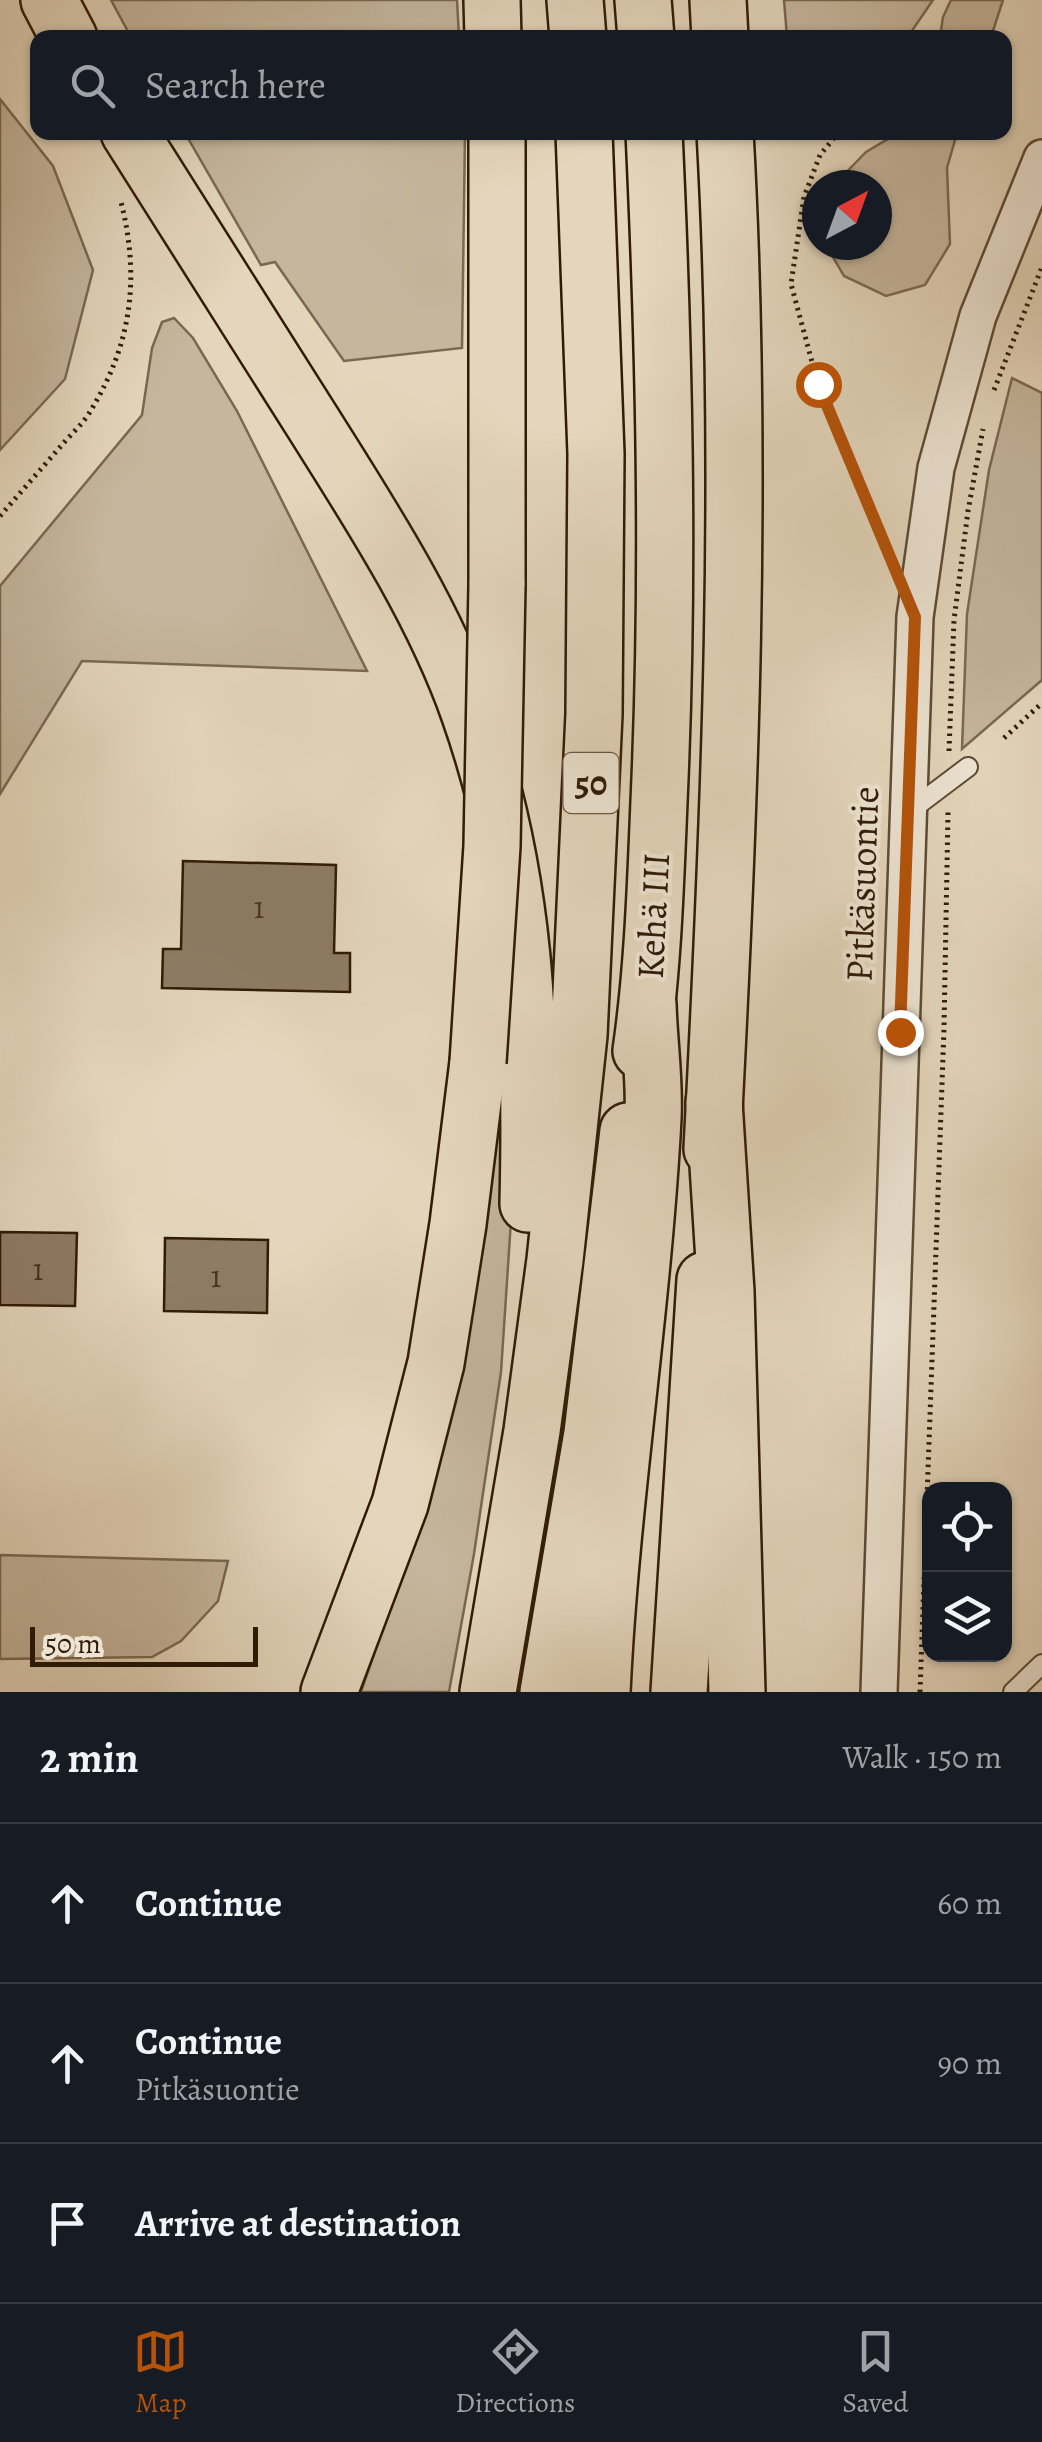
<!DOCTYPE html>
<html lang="en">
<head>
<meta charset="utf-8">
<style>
	:root { --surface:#171b24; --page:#20242c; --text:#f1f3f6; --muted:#9ea1a6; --line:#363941; --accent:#b45309 }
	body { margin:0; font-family:Alegreya,serif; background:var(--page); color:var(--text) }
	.controls { position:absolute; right:30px; bottom:30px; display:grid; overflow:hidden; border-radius:20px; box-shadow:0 2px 8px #0004 }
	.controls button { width:90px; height:90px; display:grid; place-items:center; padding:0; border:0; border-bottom:2px solid var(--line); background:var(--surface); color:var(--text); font:50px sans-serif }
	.compass { position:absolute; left:802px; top:170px; width:90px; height:90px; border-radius:50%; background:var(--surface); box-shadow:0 2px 8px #0004; rotate:41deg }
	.scale { position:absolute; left:30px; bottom:25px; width:228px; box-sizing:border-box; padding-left:10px; border:5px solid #301b06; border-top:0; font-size:28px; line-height:35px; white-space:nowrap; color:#301b06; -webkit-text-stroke:8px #ede4d3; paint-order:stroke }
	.stop { position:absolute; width:30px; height:30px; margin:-22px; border:8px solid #b45309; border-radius:50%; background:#fff }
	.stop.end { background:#b45309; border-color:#fff; box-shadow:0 2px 10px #0008 }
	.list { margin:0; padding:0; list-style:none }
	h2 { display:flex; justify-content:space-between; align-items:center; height:130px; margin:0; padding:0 40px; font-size:42px }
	h2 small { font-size:32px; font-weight:400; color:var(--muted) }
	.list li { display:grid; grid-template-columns:65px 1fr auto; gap:30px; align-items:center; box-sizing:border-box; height:160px; padding:0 40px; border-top:2px solid var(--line) }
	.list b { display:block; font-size:38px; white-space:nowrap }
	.list p { margin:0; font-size:32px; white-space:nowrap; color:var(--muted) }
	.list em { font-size:32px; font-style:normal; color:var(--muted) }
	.icon { flex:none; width:55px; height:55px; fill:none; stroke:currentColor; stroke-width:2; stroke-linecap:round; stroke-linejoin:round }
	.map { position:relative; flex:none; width:1042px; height:1692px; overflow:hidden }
	.search { position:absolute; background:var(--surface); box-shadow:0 2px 8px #0004; left:30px; right:30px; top:30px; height:110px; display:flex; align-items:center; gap:25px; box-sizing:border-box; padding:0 35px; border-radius:20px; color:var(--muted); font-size:38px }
	.sheet { height:610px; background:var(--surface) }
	nav { display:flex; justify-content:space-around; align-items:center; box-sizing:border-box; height:140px; border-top:2px solid var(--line); background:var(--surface); font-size:28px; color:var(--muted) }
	nav a { display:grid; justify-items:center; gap:5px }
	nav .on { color:var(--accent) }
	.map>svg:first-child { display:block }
	.green { fill:#c5b69d; stroke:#7a6852; stroke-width:2.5 }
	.building { fill:#8e7c65; stroke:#301b06; stroke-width:2.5 }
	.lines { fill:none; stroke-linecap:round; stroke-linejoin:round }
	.service-casing { stroke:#5d4a34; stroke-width:22 }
	.minor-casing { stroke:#5d4a34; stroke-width:40 }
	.trunk-casing { stroke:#301b06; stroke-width:60 }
	.motorway-casing { stroke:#301b06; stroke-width:60 }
	.path { stroke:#301b06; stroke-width:5; stroke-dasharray:2.5 5; stroke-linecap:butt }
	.service { stroke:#ede4d3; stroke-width:18 }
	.minor { stroke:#ede4d3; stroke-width:35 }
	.trunk { stroke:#e4d6bc; stroke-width:55 }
	.motorway { stroke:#e4d6bc; stroke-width:55 }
	.motorway-bridge-casing { stroke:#301b06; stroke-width:60; stroke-linecap:butt }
	.motorway-bridge { stroke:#e4d6bc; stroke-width:55 }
	.route { stroke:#b45309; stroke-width:12 }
	.labels { text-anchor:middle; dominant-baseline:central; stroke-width:8; stroke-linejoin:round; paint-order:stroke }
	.number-label { font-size:32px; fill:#48331e }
	.shield { fill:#ede4d3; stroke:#695744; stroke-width:2.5 }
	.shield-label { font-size:35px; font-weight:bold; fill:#301b06 }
	.street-label { font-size:38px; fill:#301b06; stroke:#ede4d3 }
</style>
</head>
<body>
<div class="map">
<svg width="1042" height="1692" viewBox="0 0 1042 1692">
	<rect width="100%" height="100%" fill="#e4d6bc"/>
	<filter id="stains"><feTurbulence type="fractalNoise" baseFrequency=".002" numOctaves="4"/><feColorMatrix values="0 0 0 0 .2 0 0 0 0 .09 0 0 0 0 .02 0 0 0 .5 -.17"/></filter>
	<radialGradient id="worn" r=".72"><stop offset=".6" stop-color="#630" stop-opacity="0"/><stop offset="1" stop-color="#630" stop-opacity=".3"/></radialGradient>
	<path class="green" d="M111 0H457L459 37H131Z
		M784 0H933L907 38 787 37Z
		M951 0H1003L991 37H940L943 17Z
		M0 99 53 166 93 270 65 379 0 450Z
		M185 133H465L462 348 344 361 275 262 261 265Z
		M898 133H957L947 168 950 244 925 285 886 296 844 276 826 245H877V185H834L866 152Z
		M174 318 193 338 237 411 367 671 82 661 0 794V586L142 415 152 348 162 322Z
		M1012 378 1042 393V680L962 749 967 614 989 470Z
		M507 982 515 1160 501 1372 474 1554 449 1692H361L397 1587Z
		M0 1555 228 1561 218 1601 181 1641 152 1657 0 1659Z"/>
	<path class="building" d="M183 861 336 865 334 953H350V992L162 988 163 949H181Z
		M0 1232 77 1233 75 1306 0 1305Z
		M165 1238 268 1240 267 1313 164 1311Z"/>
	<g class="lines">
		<defs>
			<path id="service" d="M911 810 968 767
				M1013 1692 1042 1664"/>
			<path id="minor" d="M879 1692 915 617 936 468 978 316 1042 158"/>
			<path id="trunk" d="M49 0 69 38
				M575 0 578 38
				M643 0 646 38
				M718 0 720 38
				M129 132C191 230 253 328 315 426 371 515 434 612 469 712 527 876 532 1032 528 1204
				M641 1051C654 961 656 869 660 778 669 562 664 348 654 132
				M712 1149C730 810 744 471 725 132
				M488 1692 532 1431 555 1260 579 1035 594 714 596 454 584 132
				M548 1692 592 1433 628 1131
				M679 1692 705 1280"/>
			<path id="motorway" d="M492 0 493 38
				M497 132V585
				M714 1102 726 1292 737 1692
				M329 1692 400 1504 436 1363 458 1224 478 1062
				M602 1692C611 1500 643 1310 653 1118 655 1080 649 1042 648 1004"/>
		</defs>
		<use href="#service" class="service-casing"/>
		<use href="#minor" class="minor-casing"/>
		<use href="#trunk" class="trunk-casing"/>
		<use href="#motorway" class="motorway-casing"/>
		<path class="path" d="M839 132 820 155 804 197 791 284 818 384 890 555
			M994 390 1042 267
			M0 516C20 493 41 469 61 446 71 434 84 423 91 410 132 343 140 277 121 202
			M1004 738 1042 703
			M949 751 954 620 968 511 983 429
			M920 1692 944 1028 948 812"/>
		<use href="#service" class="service"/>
		<use href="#minor" class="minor"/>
		<use href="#trunk" class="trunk"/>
		<use href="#motorway" class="motorway"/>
		<defs>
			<path id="motorway-bridge" d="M478 1062 492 846 497 585"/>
		</defs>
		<use href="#motorway-bridge" class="motorway-bridge-casing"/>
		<use href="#motorway-bridge" class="motorway-bridge"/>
	</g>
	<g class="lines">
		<path class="route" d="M818 384 915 617 900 1032"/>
	</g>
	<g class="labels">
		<g class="number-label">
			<text x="259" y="907">1</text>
			<text x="38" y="1269">1</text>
			<text x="216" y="1276">1</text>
		</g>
		<rect class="shield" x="563.5" y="753" width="55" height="60" rx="8"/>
		<g class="shield-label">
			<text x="591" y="783">50</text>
		</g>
		<g class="street-label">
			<text transform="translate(862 884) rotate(-88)">Pitkäsuontie</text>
			<text transform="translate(653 916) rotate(-87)">Kehä III</text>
		</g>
	</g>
	<rect width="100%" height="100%" filter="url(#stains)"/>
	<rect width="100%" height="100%" fill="url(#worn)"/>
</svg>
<div class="controls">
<button><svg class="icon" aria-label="locate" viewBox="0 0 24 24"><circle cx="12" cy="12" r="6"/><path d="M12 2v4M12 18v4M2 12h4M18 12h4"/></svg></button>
<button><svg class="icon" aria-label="layers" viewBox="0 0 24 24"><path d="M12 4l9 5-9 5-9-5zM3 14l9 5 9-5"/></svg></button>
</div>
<svg class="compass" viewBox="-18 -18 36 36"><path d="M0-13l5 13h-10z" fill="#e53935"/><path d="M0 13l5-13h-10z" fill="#9ea1a6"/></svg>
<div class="scale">50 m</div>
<div class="stop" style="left:818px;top:384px"></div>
<div class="stop end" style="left:900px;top:1032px"></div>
<div class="search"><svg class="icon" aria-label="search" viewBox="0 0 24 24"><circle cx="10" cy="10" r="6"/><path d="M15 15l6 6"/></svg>Search here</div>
</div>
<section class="sheet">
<h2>2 min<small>Walk · 150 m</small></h2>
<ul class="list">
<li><svg class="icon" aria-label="ahead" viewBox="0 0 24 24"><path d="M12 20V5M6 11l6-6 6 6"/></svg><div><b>Continue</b></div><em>60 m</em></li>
<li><svg class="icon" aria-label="ahead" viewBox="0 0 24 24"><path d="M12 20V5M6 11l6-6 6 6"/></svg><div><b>Continue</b><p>Pitkäsuontie</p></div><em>90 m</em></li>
<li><svg class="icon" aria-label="arrive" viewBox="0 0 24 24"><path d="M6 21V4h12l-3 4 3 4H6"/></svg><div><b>Arrive at destination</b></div></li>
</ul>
</section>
<nav>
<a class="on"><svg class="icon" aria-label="map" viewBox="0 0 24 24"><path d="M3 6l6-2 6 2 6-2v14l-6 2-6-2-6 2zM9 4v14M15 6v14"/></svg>Map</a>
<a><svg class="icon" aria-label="directions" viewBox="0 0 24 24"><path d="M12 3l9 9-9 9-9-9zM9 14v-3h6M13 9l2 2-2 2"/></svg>Directions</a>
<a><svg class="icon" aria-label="saved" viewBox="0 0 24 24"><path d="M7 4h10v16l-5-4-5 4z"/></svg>Saved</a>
</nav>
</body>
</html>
